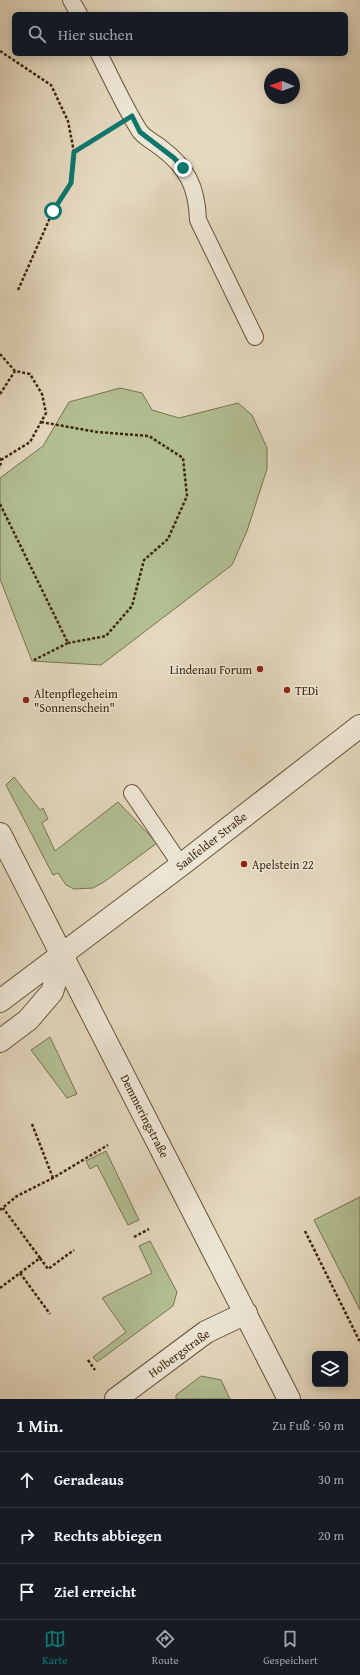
<!DOCTYPE html>
<html lang="de">
<head>
<meta charset="utf-8">
<style>
	:root { --surface:#171b24; --page:#242831; --text:#f1f3f6; --muted:#9ea1a6; --line:#363941; --accent:#0f766e }
	body { margin:0; font-family:"Gentium Book Plus",serif; background:var(--page); color:var(--text) }
	.controls { position:absolute; right:12px; bottom:12px; display:grid; overflow:hidden; border-radius:6px; box-shadow:0 2px 10px #0003 }
	.controls button { width:36px; height:36px; display:grid; place-items:center; padding:0; border:0; border-bottom:1px solid var(--line); background:var(--surface); color:var(--text); font:20px sans-serif }
	.compass { position:absolute; left:264px; top:68px; width:36px; height:36px; border-radius:50%; background:var(--surface); box-shadow:0 2px 10px #0003; rotate:271deg }
	.stop { position:absolute; width:12px; height:12px; margin:-9px; border:3px solid #0f766e; border-radius:50%; background:#fff }
	.stop.end { background:#0f766e; border-color:#fff; box-shadow:0 1px 4px #0008 }
	.list { margin:0; padding:0; list-style:none }
	h2 { display:flex; justify-content:space-between; align-items:center; height:52px; margin:0; padding:0 16px; font-size:17px }
	h2 small { font-size:13px; font-weight:400; color:var(--muted) }
	.list li { display:grid; grid-template-columns:26px 1fr auto; gap:12px; align-items:center; box-sizing:border-box; height:56px; padding:0 16px; border-top:1px solid var(--line) }
	.list b { display:block; font-size:15px; white-space:nowrap }
	.list em { font-size:13px; font-style:normal; color:var(--muted) }
	.icon { flex:none; width:22px; height:22px; fill:none; stroke:currentColor; stroke-width:2; stroke-linecap:round; stroke-linejoin:round }
	.map { position:relative; flex:none; width:360px; height:1399px; overflow:hidden }
	.search { position:absolute; background:var(--surface); box-shadow:0 2px 10px #0003; left:12px; right:12px; top:12px; height:44px; display:flex; align-items:center; gap:10px; box-sizing:border-box; padding:0 14px; border-radius:6px; color:var(--muted); font-size:15px }
	.sheet { height:220px; background:var(--surface) }
	nav { display:flex; justify-content:space-around; align-items:center; box-sizing:border-box; height:56px; border-top:1px solid var(--line); background:var(--surface); font-size:11px; color:var(--muted) }
	nav a { display:grid; justify-items:center; gap:2px }
	nav .on { color:var(--accent) }
	.map>svg:first-child { display:block }
	.green { fill:#b2bf93; stroke:#787351 }
	.lines { fill:none; stroke-linecap:round; stroke-linejoin:round }
	.service-casing { stroke:#68533b; stroke-width:18 }
	.minor-casing { stroke:#68533b; stroke-width:24 }
	.path { stroke:#3f270f; stroke-width:2.5; stroke-dasharray:3 2; stroke-linecap:butt }
	.service { stroke:#ede6d5; stroke-width:16 }
	.minor { stroke:#ede6d5; stroke-width:22 }
	.route { stroke:#0f766e; stroke-width:5 }
	.poi-dot { fill:#8f2418; stroke:#ede6d5; stroke-width:1.5 }
	.labels { text-anchor:middle; dominant-baseline:central; stroke-width:3; stroke-linejoin:round; paint-order:stroke }
	.poi-label { font-size:12px; fill:#3f270f; stroke:#ede6d5; text-anchor:start }
	.street-label { font-size:12px; fill:#3f270f; stroke:#ede6d5 }
</style>
</head>
<body>
<div class="map">
<svg width="360" height="1399" viewBox="0 0 360 1399">
	<rect width="100%" height="100%" fill="#e4d8be"/>
	<filter id="stains"><feTurbulence type="fractalNoise" baseFrequency=".005" numOctaves="4"/><feColorMatrix values="0 0 0 0 .2 0 0 0 0 .09 0 0 0 0 .02 0 0 0 .5 -.17"/></filter>
	<radialGradient id="worn" r=".72"><stop offset=".6" stop-color="#630" stop-opacity="0"/><stop offset="1" stop-color="#630" stop-opacity=".3"/></radialGradient>
	<path class="green" d="M120 388 142 393 152 410 179 418 238 403 252 415 267 448V469L247 531 232 565 101 665 32 661 0 579V478L43 446 69 402Z
		M14 777 40 810 43 808 48 819 42 823 55 851 118 802 157 843 104 882 93 888 74 889 66 885 58 873 53 875 6 785Z
		M50 1037 77 1094 67 1098 31 1050Z
		M106 1151 139 1220 128 1225 97 1165 90 1169 86 1161Z
		M360 1197V1310L314 1220Z
		M150 1241 177 1292 173 1306 97 1362 93 1357 126 1332 102 1298 152 1273 139 1246Z
		M201 1376 221 1380 230 1399H176V1395Z"/>
	<g class="lines">
		<defs>
			<path id="service" d="M71 0 79 14
				M99 54C112 79 124 106 139 130 143 137 154 142 160 147 187 167 197 187 198 220L255 337
				M132 793 181 865"/>
			<path id="minor" d="M0 834 289 1399
				M0 1001 181 865 360 726
				M0 1041 28 1020 52 992 58 973 62 955
				M116 1399 206 1332 246 1313"/>
		</defs>
		<use href="#service" class="service-casing"/>
		<use href="#minor" class="minor-casing"/>
		<path class="path" d="M0 51 51 85 68 121 74 152
			M18 290 53 211 71 183 74 152 111 130
			M0 354 15 371 30 374 42 394 46 413 30 442 1 460
			M0 394 15 371
			M41 422 97 432 149 436 183 458 187 496 168 539 144 560 132 606 106 636 68 643
			M0 458 1 460 0 468
			M0 504 68 643 32 661
			M32 1124 53 1178
			M0 1210 17 1196 53 1178 108 1145
			M305 1231 360 1342
			M134 1237 149 1229
			M40 1258 48 1269 74 1250
			M20 1273 50 1314
			M0 1288 40 1258 3 1208
			M88 1360 95 1370"/>
		<use href="#service" class="service"/>
		<use href="#minor" class="minor"/>
	</g>
	<g class="lines">
		<path class="route" d="M53 211 71 183 74 152 132 116 140 132 174 158 183 168"/>
	</g>
	<g class="poi-dot">
		<circle cx="260" cy="669" r="4"/>
		<circle cx="287" cy="690" r="4"/>
		<circle cx="26" cy="700" r="4"/>
		<circle cx="244" cy="864" r="4"/>
	</g>
	<g class="labels">
		<g class="poi-label">
			<text x="252" y="669" text-anchor="end">Lindenau Forum</text>
			<text x="295" y="690">TEDi</text>
			<text x="34" y="693">Altenpflegeheim<tspan x="34" dy="14">"Sonnenschein"</tspan></text>
			<text x="252" y="864">Apelstein 22</text>
		</g>
		<g class="street-label">
			<text transform="translate(211 841) rotate(-38)">Saalfelder Straße</text>
			<text transform="translate(145 1116) rotate(63)">Demmeringstraße</text>
			<text transform="translate(179 1353) rotate(-36)">Holbergstraße</text>
		</g>
	</g>
	<rect width="100%" height="100%" filter="url(#stains)"/>
	<rect width="100%" height="100%" fill="url(#worn)"/>
</svg>
<div class="controls">
<button><svg class="icon" aria-label="layers" viewBox="0 0 24 24"><path d="M12 4l9 5-9 5-9-5zM3 14l9 5 9-5"/></svg></button>
</div>
<svg class="compass" viewBox="-18 -18 36 36"><path d="M0-13l5 13h-10z" fill="#e53935"/><path d="M0 13l5-13h-10z" fill="#9ea1a6"/></svg>
<div class="stop" style="left:53px;top:211px"></div>
<div class="stop end" style="left:183px;top:168px"></div>
<div class="search"><svg class="icon" aria-label="search" viewBox="0 0 24 24"><circle cx="10" cy="10" r="6"/><path d="M15 15l6 6"/></svg>Hier suchen</div>
</div>
<section class="sheet">
<h2>1 Min.<small>Zu Fuß · 50 m</small></h2>
<ul class="list">
<li><svg class="icon" aria-label="ahead" viewBox="0 0 24 24"><path d="M12 20V5M6 11l6-6 6 6"/></svg><div><b>Geradeaus</b></div><em>30 m</em></li>
<li><svg class="icon" aria-label="right" viewBox="0 0 24 24"><path d="M7 20v-9h11M14 6l5 5-5 5"/></svg><div><b>Rechts abbiegen</b></div><em>20 m</em></li>
<li><svg class="icon" aria-label="arrive" viewBox="0 0 24 24"><path d="M6 21V4h12l-3 4 3 4H6"/></svg><div><b>Ziel erreicht</b></div></li>
</ul>
</section>
<nav>
<a class="on"><svg class="icon" aria-label="map" viewBox="0 0 24 24"><path d="M3 6l6-2 6 2 6-2v14l-6 2-6-2-6 2zM9 4v14M15 6v14"/></svg>Karte</a>
<a><svg class="icon" aria-label="directions" viewBox="0 0 24 24"><path d="M12 3l9 9-9 9-9-9zM9 14v-3h6M13 9l2 2-2 2"/></svg>Route</a>
<a><svg class="icon" aria-label="saved" viewBox="0 0 24 24"><path d="M7 4h10v16l-5-4-5 4z"/></svg>Gespeichert</a>
</nav>
</body>
</html>
